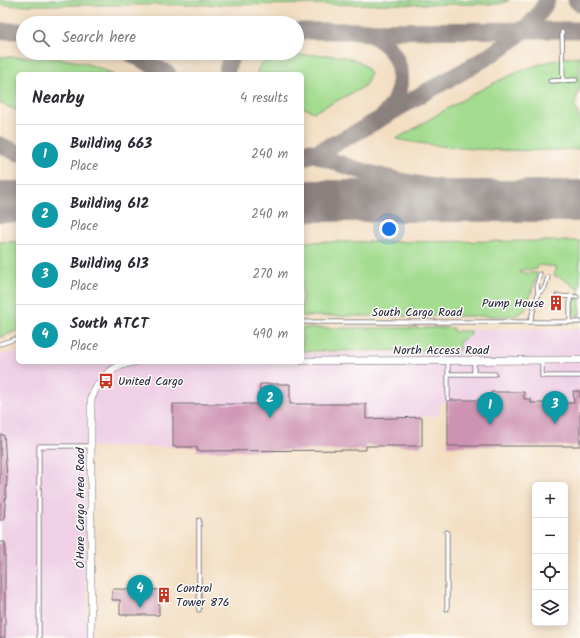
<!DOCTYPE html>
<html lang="en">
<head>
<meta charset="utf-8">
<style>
	:root { --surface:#fff; --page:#f2f2f3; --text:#2b2b33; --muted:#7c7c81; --line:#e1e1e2; --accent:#c8321e }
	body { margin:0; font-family:Kalam,sans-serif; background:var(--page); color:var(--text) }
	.controls { position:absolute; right:12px; bottom:12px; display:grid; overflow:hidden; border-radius:6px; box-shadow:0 2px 10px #0003 }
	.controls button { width:36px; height:36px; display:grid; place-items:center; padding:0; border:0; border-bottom:1px solid var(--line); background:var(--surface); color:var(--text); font:20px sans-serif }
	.you { position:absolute; left:389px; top:229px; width:14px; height:14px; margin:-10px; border:3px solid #fff; border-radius:50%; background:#1a73e8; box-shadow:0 0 0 6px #1a73e833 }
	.badge { display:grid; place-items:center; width:26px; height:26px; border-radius:50%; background:var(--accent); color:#fff; font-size:13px; font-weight:700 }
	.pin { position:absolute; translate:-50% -33px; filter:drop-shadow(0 1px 2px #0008) }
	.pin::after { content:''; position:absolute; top:21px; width:14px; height:12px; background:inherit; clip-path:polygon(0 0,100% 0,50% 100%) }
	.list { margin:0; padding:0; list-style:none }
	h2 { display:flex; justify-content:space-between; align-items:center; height:52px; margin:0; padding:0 16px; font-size:17px }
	h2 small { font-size:13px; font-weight:400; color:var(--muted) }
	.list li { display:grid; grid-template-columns:26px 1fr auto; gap:12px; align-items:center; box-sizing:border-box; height:60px; padding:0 16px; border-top:1px solid var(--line) }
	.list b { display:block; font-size:15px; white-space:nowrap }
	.list p { margin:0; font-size:13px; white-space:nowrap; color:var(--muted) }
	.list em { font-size:13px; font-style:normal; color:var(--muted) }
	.icon { flex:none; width:22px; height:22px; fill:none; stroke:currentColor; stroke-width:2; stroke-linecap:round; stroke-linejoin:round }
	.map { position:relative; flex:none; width:580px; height:638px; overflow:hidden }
	.search { position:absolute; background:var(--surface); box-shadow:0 2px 10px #0003; left:16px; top:16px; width:288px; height:44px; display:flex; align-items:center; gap:10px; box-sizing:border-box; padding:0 14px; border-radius:22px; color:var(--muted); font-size:15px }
	.panel { position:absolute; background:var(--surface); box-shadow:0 2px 10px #0003; left:16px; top:72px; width:288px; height:292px; border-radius:6px }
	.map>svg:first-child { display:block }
	.built { fill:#efd0e6 }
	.green { fill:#a3dc8f; stroke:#627f65 }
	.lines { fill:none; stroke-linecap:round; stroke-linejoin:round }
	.taxiway { stroke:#8a807e; stroke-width:17 }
	.runway { stroke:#8a807e; stroke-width:42 }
	.building { fill:#ce92b2 }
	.service-casing { stroke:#6b646a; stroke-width:5 }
	.minor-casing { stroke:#6b646a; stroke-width:8 }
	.service { stroke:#fff; stroke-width:3.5 }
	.minor { stroke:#fff; stroke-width:7 }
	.labels { text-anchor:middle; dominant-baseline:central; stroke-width:3; stroke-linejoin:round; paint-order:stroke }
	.poi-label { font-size:12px; fill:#22223b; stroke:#fdfcf7; text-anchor:start }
	.street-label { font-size:12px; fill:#22223b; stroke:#fdfcf7 }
</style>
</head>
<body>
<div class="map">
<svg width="580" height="638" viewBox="0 0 580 638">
	<rect width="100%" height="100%" fill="#fdfcf7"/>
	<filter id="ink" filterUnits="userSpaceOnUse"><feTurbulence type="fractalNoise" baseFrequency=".025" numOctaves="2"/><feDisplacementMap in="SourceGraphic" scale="8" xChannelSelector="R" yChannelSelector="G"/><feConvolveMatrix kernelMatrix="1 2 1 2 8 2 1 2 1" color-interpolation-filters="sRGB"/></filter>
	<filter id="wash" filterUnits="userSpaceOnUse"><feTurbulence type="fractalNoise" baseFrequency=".012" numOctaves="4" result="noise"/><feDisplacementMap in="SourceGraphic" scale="16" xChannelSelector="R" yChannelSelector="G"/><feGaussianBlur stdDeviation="0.9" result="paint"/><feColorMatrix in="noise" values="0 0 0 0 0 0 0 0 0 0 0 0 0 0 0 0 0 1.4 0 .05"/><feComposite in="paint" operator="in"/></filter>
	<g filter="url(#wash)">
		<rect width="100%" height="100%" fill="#f3dec2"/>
		<path class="built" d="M471 329H580V445L448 446V403L440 404 439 416 422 417V446H367L366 450 197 451V447H87L86 638H0V354L18 352V362H302V353L456 352 457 340Z"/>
		<path class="green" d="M0 0H510L499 4 33 5H0Z
			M282 56C305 56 360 48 370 74L366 84 360 89 314 112 302 107V74H257C257 61 272 59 282 56Z
			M580 56V87L574 106 580 118V149C518 152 457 151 396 139 453 107 514 62 580 56Z
			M0 57C39 57 78 56 113 74H18V111L0 103Z
			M580 241V290L560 277 554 276 557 267 539 265 537 269 520 270V273H538L525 310 515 316H302V242Z
			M0 242H18V330L0 338Z
			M578 292 580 293V316L574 314 573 301 577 299Z
			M302 328H453L454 333 458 331H471V334L459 342V350L302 351Z"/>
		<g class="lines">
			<path class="taxiway" d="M576 0 580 4
				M0 31H23
				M297 31 580 30
				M363 32C400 42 412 84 386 113
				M130 53 168 74
				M226 74 229 62 233 53
				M0 145 18 153
				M308 151C394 190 487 195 580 200
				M302 158C343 142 380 119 417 97 453 76 531 40 547 0"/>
			<path class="runway" d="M302 201H580
				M0 202H18"/>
		</g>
		<g id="blocks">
			<path class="building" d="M260 384H290V404H366V419L422 417V446H366V450L197 451V447H173V404H260Z
				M573 391H580V446H448V402L451 400H491V392H524V399H531V403H574Z
				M0 435H4L7 479 4 520H0Z
				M0 542H5V638H0Z
				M112 589 170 590V601H159V615H120V600H112Z"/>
		</g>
	</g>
	<g filter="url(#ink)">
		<use href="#blocks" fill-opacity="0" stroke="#6b646a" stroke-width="1"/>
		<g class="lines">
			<defs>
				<path id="service" d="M562 32 563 80
					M550 81 576 80
					M538 294 545 287 548 277
					M557 296 577 297
					M570 296V322
					M302 322H580
					M530 322 538 294 537 284 540 274
					M0 344 18 338
					M474 360V374
					M448 361V399
					M542 361V376H580
					M448 374H495
					M199 520V610
					M447 609V532
					M39 638V446H91"/>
				<path id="minor" d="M302 361 580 360
					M91 638V399C99 378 112 365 134 362"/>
			</defs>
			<use href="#service" class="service-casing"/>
			<use href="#minor" class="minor-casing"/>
			<use href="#service" class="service"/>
			<use href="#minor" class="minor"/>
		</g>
	</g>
	<defs>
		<symbol id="building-bare" viewBox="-9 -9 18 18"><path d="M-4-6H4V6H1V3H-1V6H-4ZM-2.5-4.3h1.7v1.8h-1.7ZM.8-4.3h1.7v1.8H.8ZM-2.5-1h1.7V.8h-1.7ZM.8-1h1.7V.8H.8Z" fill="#c8321e" stroke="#fdfcf7" stroke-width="2.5" paint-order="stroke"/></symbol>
		<symbol id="bus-bare" viewBox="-9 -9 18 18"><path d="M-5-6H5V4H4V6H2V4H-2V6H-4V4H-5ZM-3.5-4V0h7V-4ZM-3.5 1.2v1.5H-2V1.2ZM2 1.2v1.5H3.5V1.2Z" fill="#c8321e" stroke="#fdfcf7" stroke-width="2.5" paint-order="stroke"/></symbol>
	</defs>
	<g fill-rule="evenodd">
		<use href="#building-bare" x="545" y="292" width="22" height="22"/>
		<use href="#bus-bare" x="95" y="370" width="22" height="22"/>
		<use href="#building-bare" x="153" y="584" width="22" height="22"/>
	</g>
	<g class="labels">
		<g class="poi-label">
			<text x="544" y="303" text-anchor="end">Pump House</text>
			<text x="118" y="381">United Cargo</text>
			<text x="176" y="588">Control<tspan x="176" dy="14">Tower 876</tspan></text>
		</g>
		<g class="street-label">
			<text x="417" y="312">South Cargo Road</text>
			<text x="441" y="350">North Access Road</text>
			<text transform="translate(80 508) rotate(-90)">O'Hare Cargo Area Road</text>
		</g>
	</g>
</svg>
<div class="controls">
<button>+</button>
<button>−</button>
<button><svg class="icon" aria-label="locate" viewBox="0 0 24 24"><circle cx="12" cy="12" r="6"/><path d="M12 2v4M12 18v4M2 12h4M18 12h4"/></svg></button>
<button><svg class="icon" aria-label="layers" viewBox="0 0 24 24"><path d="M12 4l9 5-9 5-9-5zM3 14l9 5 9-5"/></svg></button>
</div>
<div class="you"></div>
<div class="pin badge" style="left:490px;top:425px;background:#0f9aa8">1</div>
<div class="pin badge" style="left:270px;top:418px;background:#0f9aa8">2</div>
<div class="pin badge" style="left:555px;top:424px;background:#0f9aa8">3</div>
<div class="pin badge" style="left:140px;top:608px;background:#0f9aa8">4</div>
<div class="search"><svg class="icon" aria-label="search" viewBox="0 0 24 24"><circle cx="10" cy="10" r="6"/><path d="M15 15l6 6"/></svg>Search here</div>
<section class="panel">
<h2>Nearby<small>4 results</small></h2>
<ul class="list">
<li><span class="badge" style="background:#0f9aa8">1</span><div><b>Building 663</b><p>Place</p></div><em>240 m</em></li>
<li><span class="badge" style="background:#0f9aa8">2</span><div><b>Building 612</b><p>Place</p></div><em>240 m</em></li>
<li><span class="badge" style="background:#0f9aa8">3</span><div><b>Building 613</b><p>Place</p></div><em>270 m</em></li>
<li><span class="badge" style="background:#0f9aa8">4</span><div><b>South ATCT</b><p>Place</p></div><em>490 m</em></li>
</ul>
</section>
</div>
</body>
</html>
